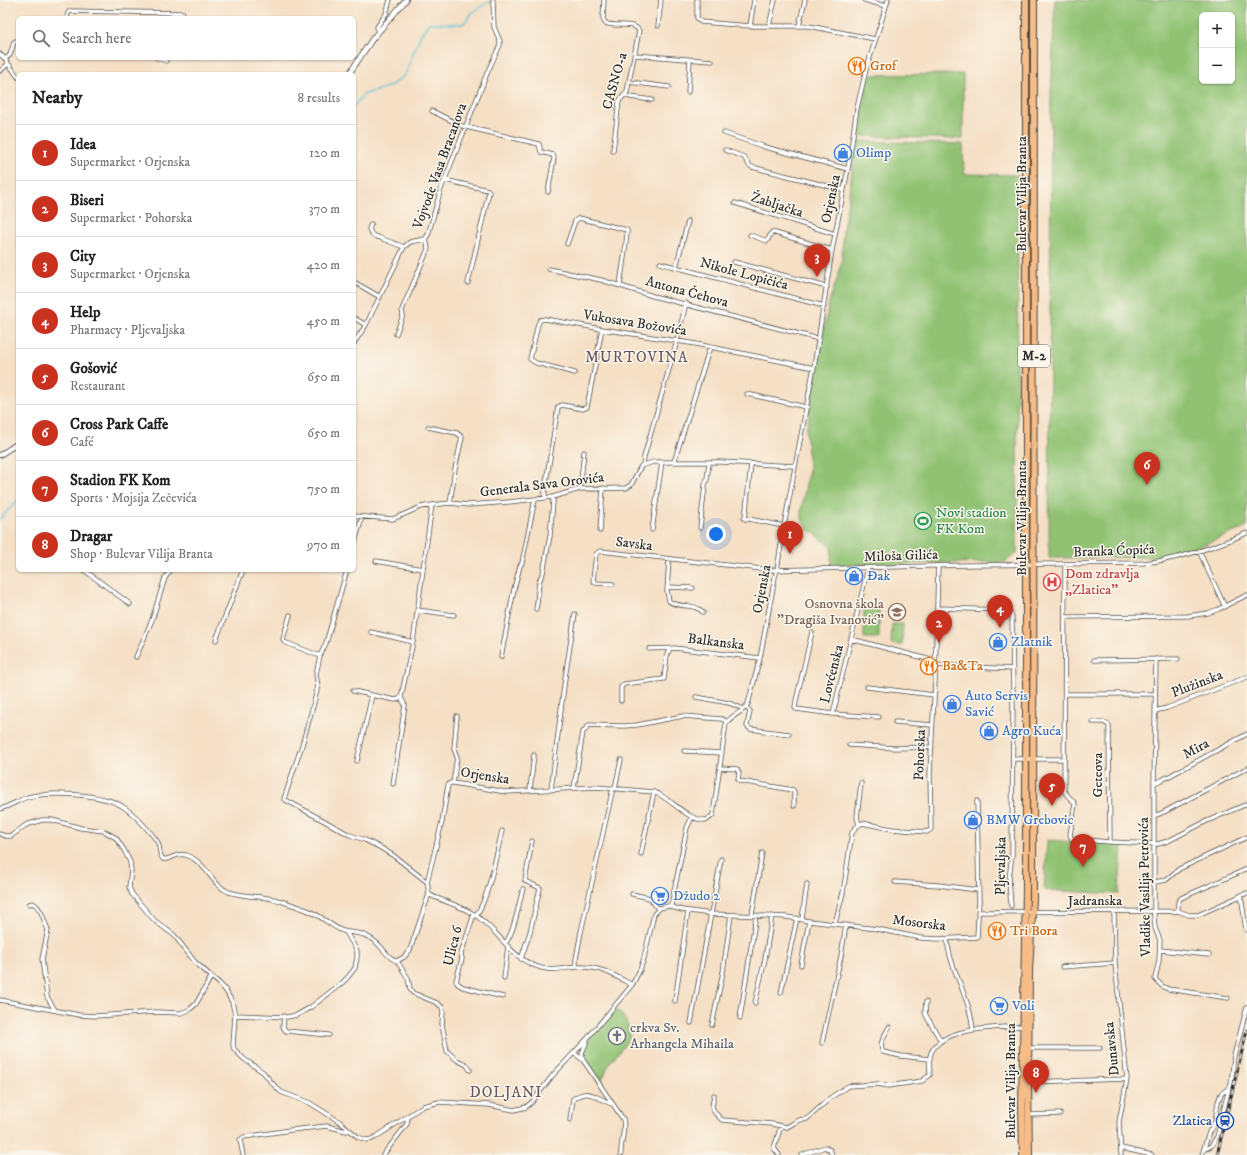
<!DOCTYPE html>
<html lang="en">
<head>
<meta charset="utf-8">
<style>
	:root { --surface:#fff; --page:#f6f6f6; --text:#202124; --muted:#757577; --line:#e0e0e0; --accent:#c8321e }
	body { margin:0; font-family:"IM FELL DW Pica",serif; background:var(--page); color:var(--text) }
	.controls { position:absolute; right:12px; top:12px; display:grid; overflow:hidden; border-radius:6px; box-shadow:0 1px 3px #0004 }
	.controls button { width:36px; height:36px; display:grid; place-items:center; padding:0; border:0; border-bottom:1px solid var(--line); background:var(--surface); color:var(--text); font:20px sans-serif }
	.you { position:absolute; left:716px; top:534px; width:14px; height:14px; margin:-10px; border:3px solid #fff; border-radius:50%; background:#1a73e8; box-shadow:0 0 0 6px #1a73e833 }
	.badge { display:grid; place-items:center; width:26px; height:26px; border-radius:50%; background:var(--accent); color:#fff; font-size:13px; font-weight:700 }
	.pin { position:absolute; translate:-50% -33px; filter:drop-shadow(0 1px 2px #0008) }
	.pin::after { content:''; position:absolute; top:21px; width:14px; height:12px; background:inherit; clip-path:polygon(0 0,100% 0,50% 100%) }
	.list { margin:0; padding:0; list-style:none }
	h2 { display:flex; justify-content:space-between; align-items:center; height:52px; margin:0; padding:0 16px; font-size:17px }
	h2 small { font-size:13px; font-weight:400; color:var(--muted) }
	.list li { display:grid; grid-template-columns:26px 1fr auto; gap:12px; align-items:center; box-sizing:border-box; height:56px; padding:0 16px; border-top:1px solid var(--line) }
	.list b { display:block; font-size:15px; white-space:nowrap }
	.list p { margin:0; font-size:13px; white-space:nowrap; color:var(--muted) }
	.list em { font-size:13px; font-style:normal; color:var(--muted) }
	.icon { flex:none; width:22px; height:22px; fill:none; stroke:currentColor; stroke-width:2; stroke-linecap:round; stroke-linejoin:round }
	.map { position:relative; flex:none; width:1247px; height:1155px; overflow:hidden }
	.search { position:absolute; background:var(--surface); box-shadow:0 1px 3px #0004; left:16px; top:16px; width:340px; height:44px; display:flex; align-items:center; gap:10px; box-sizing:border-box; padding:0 14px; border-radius:6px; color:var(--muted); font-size:15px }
	.panel { position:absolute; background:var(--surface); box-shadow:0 1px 3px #0004; left:16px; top:72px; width:340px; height:500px; border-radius:6px }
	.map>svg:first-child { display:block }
	.green { fill:#91c273; stroke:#5e764f; fill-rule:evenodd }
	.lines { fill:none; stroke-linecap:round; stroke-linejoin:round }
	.stream { stroke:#5ac4d5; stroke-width:1.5 }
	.minor-casing { stroke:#494642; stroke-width:5 }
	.tertiary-casing { stroke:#494642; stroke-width:6 }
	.primary-casing { stroke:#494642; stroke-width:8 }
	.minor { stroke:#fff; stroke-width:3.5 }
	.tertiary { stroke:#fff; stroke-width:4.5 }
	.primary { stroke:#f7bd88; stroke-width:6 }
	.rail-casing { stroke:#2b2b2b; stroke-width:3 }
	.rail { stroke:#fbf7ec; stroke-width:1.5; stroke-dasharray:4.5; stroke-linecap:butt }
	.labels { text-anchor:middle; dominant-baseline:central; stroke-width:3; stroke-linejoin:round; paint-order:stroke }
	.shield { fill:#fbf7ec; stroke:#696865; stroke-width:1 }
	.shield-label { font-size:13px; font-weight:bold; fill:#2b2b2b }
	.food-label { font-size:14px; fill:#c56008; stroke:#fbf7ec; text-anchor:start }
	.street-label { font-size:14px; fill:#2b2b2b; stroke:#fbf7ec }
	.shop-label { font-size:14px; fill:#366cbe; stroke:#fbf7ec; text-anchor:start }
	.leisure-label { font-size:14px; fill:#27864d; stroke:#fbf7ec; text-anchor:start }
	.health-label { font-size:14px; fill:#be3a42; stroke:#fbf7ec; text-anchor:start }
	.education-label { font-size:14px; fill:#785e54; stroke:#fbf7ec; text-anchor:end }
	.worship-label { font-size:14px; fill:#5b616d; stroke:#fbf7ec; text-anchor:start }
	.transit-label { font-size:14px; fill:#164399; stroke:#fbf7ec; text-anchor:end }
	.neighbourhood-label { font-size:15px; letter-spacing:1px; fill:#63545f; stroke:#fbf7ec }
</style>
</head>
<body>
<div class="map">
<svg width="1247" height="1155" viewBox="0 0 1247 1155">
	<rect width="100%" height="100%" fill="#fbf7ec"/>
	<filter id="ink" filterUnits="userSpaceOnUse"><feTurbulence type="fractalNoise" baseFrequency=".025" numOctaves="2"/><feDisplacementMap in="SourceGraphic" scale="8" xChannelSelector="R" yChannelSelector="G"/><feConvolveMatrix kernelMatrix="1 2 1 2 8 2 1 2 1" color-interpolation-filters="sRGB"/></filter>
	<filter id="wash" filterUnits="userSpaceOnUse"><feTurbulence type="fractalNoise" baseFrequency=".012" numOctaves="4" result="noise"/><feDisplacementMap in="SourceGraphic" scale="16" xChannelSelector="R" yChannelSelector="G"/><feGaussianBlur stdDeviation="0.9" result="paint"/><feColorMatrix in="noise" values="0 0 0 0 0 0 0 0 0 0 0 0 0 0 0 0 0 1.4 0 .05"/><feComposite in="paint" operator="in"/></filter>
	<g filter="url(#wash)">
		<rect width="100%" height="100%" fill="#f5dfc5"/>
		<path class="green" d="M1055 0H1245L1247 2V527L1200 546 1156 557 1049 558 1051 95ZM1202 15H1232V81H1202Z
			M963 74V139L857 136 869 75Z
			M856 141 963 144 964 174 1018 175 1017 553 1005 562 834 565 831 561 832 547 813 532 808 530 802 519 801 511 809 469 806 431 829 302 837 279 842 259 843 230 849 194Z
			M864 609H879V638H864Z
			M892 624H903L902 645 891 644Z
			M1047 840 1122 845 1119 894 1044 890Z
			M615 1010H617C627 1019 628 1025 630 1037L622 1048 610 1062 601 1082H599C595 1075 585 1061 584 1054 583 1044 607 1014 615 1010Z"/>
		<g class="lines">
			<path class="stream" d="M354 106 363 95 390 86 405 75 421 34 429 23 463 24 472 13 491 0
				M0 519 18 500"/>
		</g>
	</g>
	<g filter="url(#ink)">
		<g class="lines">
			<defs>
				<path id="minor" d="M604 0 603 18 605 23C615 28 635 21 639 31L627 92 619 101 613 151
					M697 0V18L701 22 750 26H809L875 39
					M864 0 886 6
					M67 18 68 13 70 11 183 13
					M658 26 661 0
					M750 26 754 0
					M769 26 775 0
					M799 26 805 0
					M378 32 377 27 386 14 390 0
					M0 54 5 59 18 77
					M635 55 712 61
					M157 58 166 61
					M5 59 10 55 14 42 18 40
					M0 71 8 64
					M629 82 669 87
					M688 92 690 60
					M625 95 630 97 652 100
					M432 111 462 126 539 144 541 152 553 155 554 158 548 192
					M724 133 765 147 848 169
					M725 150 744 157 749 165 752 167 844 190
					M445 180 488 190 489 192 468 283
					M735 203 835 234
					M371 224 369 229 372 235 404 247
					M750 235 767 241 772 232 832 250
					M567 244 575 221 579 218 627 230C628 234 621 277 620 285
					M734 262 827 287
					M660 263 824 306
					M676 267 688 221
					M549 269 601 280 653 296 819 339
					M354 282 380 297
					M354 318 366 325
					M396 334 403 315 402 310 428 249 427 243 425 239
					M354 343 366 325 404 247 410 242 425 239 428 235 441 189 488 71 500 45V41L494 27 493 0
					M575 373 536 363 530 359 538 324 540 320 545 319 602 329 696 344 814 368
					M747 394 806 407
					M428 427 457 433 462 437 455 469 450 503
					M674 462 710 347
					M643 464 644 457 677 341 686 303
					M580 489 584 452
					M545 498V489L558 407 562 405 583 409 587 407 602 329
					M354 516 393 519 421 507 432 505 450 503 469 505 509 502 553 497 580 489 626 488 631 485 641 466 653 462H720L795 466
					M744 518 784 526
					M745 519 751 464
					M700 528 705 485 707 479 709 463
					M652 530 662 462
					M600 531 603 488
					M354 546 362 517
					M1199 551 1225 607
					M669 559 667 591 669 601C679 609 693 602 703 612
					M376 561 423 569
					M1065 564 1064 789C1065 796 1072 798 1075 804L1070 835 1072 839 1110 842 1158 844 1168 841 1207 821 1247 804
					M84 570 130 604
					M347 570 326 643 320 656 316 674 318 686 313 706 302 745 284 799 350 835 365 840 381 848 394 856 427 882C429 886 427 891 430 895 445 902 462 906 475 915 497 929 509 955 533 965 552 973 559 968 578 967 600 966 614 975 632 985
					M613 584 596 583 593 581 596 554 600 551 772 570 969 565 1143 563C1176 560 1217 546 1247 533
					M667 587 693 588
					M937 608 1005 610 1009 611 1012 616 1013 697 1012 855 1009 879 1011 906
					M536 609C539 597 536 583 543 573L550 536 553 502V497
					M417 610 454 615
					M290 615 283 639 284 642 320 656
					M1065 617 1188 616 1208 613 1219 609 1247 595
					M371 632 413 642
					M812 632 796 701 795 708 796 709 833 714 879 717
					M851 639 935 661
					M216 640 243 570
					M649 649C657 648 666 649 674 648L760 658
					M136 657 152 620 165 578 171 570
					M501 657 514 589 520 566 522 563 535 499
					M1156 659 1154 783V916L1155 928 1160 940 1159 961 1155 979 1162 986 1168 989 1228 998
					M1094 660 1178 659
					M935 665 1013 669
					M867 687 934 695
					M353 691 395 700 399 699 401 697 413 642 432 505
					M1065 694H1155
					M696 697 729 703 744 709
					M621 701V687L624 684 664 679 667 655 669 650
					M746 707 750 711 747 726 750 729 789 734
					M1155 711 1167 708 1247 677
					M833 714 868 568
					M457 716 454 749 457 757 453 783 506 792 596 787 654 792C671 798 688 822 707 820L713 815 726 723C732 715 742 713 748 704L760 658 775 577 777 570 784 526 815 361 832 250 848 169 857 108 866 70 888 0
					M895 722 932 725
					M1093 722H1103L1109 725 1110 842
					M849 745 895 748 932 747
					M684 751 722 753
					M1013 759H1064
					M357 761 372 695
					M720 768 737 769 739 773 738 779 740 781 793 790 794 792V806
					M1154 783 1162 780 1247 734
					M393 784 405 705 401 697
					M574 788 583 732 589 725 624 726 637 725 683 716 722 719 727 722
					M615 788 621 760
					M530 790 534 755
					M551 790 565 678 575 614
					M0 809C10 806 19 800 28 797 50 791 103 794 122 806 136 815 147 828 157 841 161 847 158 854 163 859 171 861 175 852 186 855 207 862 211 885 229 892 245 897 262 896 277 900 291 904 305 908 317 915 326 920 334 928 343 931 350 933 357 932 364 935 369 937 375 941 379 945 385 951 389 959 397 961L404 957 410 950 429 894
					M1154 816 1164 812 1247 768
					M859 825 862 823 892 829 927 832 931 829 930 773 935 682 938 566
					M859 825 857 817 861 783
					M0 834 5 836H11L26 825 42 820H52L81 828 104 831 116 838 124 850 130 862 131 870 129 887 132 894 155 921 174 935 195 962 220 984 226 991 232 1002 235 1015 233 1045 234 1049 244 1059 263 1072 272 1083 281 1092 310 1103 340 1122 358 1137 366 1140 372 1139 376 1137 423 1106 439 1102 489 1105 514 1110 526 1107 532 1102 553 1075 586 1040 632 985 640 970 644 958 654 914 660 908 668 906 682 910 712 914 787 917 809 921 877 929 921 938 938 939 977 937 979 901 977 801
					M641 854 654 792
					M427 882 442 822 448 785 450 783H453
					M895 882 938 885 978 890
					M1155 882 1166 880 1179 869 1247 837
					M632 894 650 898 658 909
					M1241 895 1246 930
					M29 904 33 903 37 906 41 912 48 930 42 959 47 997 55 1010
					M671 906 687 828 692 817
					M1178 911V902L1181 898 1247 869
					M978 912 1178 911 1189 915H1198L1247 893
					M1114 912 1115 963 1127 1079 1119 1122 1121 1155
					M474 914 463 948 461 953 462 959 456 981 458 984 463 987 503 997
					M476 915C488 901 497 851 502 831
					M752 915 762 853
					M802 919 807 884
					M835 923 843 893 852 833 855 828 859 825
					M947 939C950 971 971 998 973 1031
					M505 943C514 935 519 902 523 889
					M1160 950 1209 955
					M521 959 530 932 540 888 525 881 532 841
					M397 961 408 978 410 989 413 993 437 1003 442 1007 443 1012 442 1024 447 1051 457 1060 467 1065 470 1070
					M801 965 809 921
					M576 967V959L581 932 613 788
					M1062 967 1115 963
					M504 978 508 946
					M781 993 797 918
					M0 1000 79 1015 96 1016 155 1012 181 1013 189 1010 196 1004 211 977
					M675 1001 688 911
					M926 1002 925 1013 927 1017 941 1041
					M755 1003 765 959 772 916
					M235 1015 287 1017 297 1015 311 1007 342 983 348 977 355 968 357 957V951L346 932
					M284 1016 283 1027 286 1031 329 1035
					M740 1018 756 915
					M691 1023 721 859
					M712 1025 723 972 731 915
					M889 1027C885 1035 878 1044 883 1052L901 1056 930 1059
					M822 1043 841 956 846 925
					M1029 1048H1100
					M574 1053 583 1060 623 1119C626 1131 620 1143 621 1155
					M583 1060 582 1053 587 1041
					M1028 1082 1127 1079
					M714 1095 712 1107 715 1113 722 1120 772 1124 787 1127 799 1120 807 1119 830 1098 848 1086 878 1084 888 1086 922 1081 930 1075C930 1068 928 1060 931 1053 942 1026 999 1028 1023 1026
					M1028 1115 1060 1114
					M570 1120 573 1099C590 1087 597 1099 612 1104
					M1121 1148 1152 1155
					M1205 1149 1211 1146 1217 1137 1229 1088
					M243 1155 240 1140 244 1137 291 1130 327 1126 346 1131 350 1130
					M383 1155 407 1124 408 1117
					M779 1155 774 1148 781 1126
					M802 1155 825 1147 830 1150 832 1155
					M1202 1155 1209 1132 1215 1122 1218 1102 1221 1094 1229 1088 1231 1085 1234 1056 1247 1007"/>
				<path id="tertiary" d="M349 74 373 38 406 0
					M0 455 18 443"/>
				<path id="primary" d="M1023 1155 1022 1106 1026 888V0
					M1029 1155 1028 1082 1029 971 1033 898 1034 0"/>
			</defs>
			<use href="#minor" class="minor-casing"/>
			<use href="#tertiary" class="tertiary-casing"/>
			<use href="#primary" class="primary-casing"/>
			<use href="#minor" class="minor"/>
			<use href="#tertiary" class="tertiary"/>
			<use href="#primary" class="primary"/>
			<defs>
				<path id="rail" d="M1217 1155 1247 1030"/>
			</defs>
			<use href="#rail" class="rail-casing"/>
			<use href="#rail" class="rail"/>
		</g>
	</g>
	<defs>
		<symbol id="restaurant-ring" viewBox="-11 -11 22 22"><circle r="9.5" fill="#fbf7ec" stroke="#e8710a" stroke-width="1.5"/><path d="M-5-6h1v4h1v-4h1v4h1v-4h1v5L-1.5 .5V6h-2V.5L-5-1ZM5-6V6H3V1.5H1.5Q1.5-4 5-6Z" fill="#e8710a"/></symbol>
		<symbol id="shop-ring" viewBox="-11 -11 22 22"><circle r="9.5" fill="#fbf7ec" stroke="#3f7fe0" stroke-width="1.5"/><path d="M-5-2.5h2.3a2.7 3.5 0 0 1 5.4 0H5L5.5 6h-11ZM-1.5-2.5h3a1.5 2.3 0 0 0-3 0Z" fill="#3f7fe0"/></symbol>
		<symbol id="stadium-ring" viewBox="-11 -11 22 22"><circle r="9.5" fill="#fbf7ec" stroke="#2e9e5b" stroke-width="1.5"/><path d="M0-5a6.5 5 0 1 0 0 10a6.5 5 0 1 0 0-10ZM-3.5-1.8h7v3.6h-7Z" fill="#2e9e5b"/></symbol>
		<symbol id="hospital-ring" viewBox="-11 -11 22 22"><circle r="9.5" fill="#fbf7ec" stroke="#e0444e" stroke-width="1.5"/><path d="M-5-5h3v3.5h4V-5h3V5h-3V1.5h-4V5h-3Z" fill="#e0444e"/></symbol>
		<symbol id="school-ring" viewBox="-11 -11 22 22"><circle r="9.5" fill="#fbf7ec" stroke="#8d6e63" stroke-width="1.5"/><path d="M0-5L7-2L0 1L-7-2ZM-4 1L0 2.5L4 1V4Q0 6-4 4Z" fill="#8d6e63"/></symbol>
		<symbol id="supermarket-ring" viewBox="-11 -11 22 22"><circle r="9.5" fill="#fbf7ec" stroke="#3f7fe0" stroke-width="1.5"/><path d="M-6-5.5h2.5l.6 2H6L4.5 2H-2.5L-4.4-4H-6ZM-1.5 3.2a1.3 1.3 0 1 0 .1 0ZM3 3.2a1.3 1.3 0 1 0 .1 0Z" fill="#3f7fe0"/></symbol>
		<symbol id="church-ring" viewBox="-11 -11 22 22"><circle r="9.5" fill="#fbf7ec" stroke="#6b7280" stroke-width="1.5"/><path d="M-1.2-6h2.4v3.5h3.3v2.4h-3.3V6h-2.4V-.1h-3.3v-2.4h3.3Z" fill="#6b7280"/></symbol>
		<symbol id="station-ring" viewBox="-11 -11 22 22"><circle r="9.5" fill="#fbf7ec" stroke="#1a4fb4" stroke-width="1.5"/><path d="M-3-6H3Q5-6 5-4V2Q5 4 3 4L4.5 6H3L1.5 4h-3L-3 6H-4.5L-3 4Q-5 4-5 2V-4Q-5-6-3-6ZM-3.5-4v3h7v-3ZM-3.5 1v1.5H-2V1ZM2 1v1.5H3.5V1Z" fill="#1a4fb4"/></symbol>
	</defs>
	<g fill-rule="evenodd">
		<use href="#restaurant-ring" x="847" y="56" width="20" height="20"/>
		<use href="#shop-ring" x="833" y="143" width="20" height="20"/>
		<use href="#stadium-ring" x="913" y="511" width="20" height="20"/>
		<use href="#shop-ring" x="844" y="566" width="20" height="20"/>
		<use href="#hospital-ring" x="1042" y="572" width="20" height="20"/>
		<use href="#school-ring" x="887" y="602" width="20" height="20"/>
		<use href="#shop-ring" x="988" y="632" width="20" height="20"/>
		<use href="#restaurant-ring" x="919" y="656" width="20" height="20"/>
		<use href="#shop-ring" x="942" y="694" width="20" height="20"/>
		<use href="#shop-ring" x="979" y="721" width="20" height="20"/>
		<use href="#shop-ring" x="963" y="810" width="20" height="20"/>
		<use href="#supermarket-ring" x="650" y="886" width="20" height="20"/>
		<use href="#restaurant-ring" x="987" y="921" width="20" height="20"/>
		<use href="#supermarket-ring" x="989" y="996" width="20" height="20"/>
		<use href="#church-ring" x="607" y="1026" width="20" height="20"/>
		<use href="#station-ring" x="1215" y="1111" width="20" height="20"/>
	</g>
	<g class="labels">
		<rect class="shield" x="1018" y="345" width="32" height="22" rx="3"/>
		<g class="shield-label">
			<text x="1034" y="356">M-2</text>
		</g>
		<g class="food-label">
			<text x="870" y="66">Grof</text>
			<text x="942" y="666">Ba&amp;Ta</text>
			<text x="1010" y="931">Tri Bora</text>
		</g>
		<g class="street-label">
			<text transform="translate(615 81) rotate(-74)">CASNO-a</text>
			<text transform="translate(440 166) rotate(-70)">Vojvode Vasa Bracanova</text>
			<text transform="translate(1022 194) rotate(-90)">Bulevar Vilija Branta</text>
			<text transform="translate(831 199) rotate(-78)">Orjenska</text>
			<text transform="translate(777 205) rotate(18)">Žabljačka</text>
			<text transform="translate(744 274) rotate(15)">Nikole Lopičića</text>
			<text transform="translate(687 292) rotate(15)">Antona Čehova</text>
			<text transform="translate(635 323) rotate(9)">Vukosava Božovića</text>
			<text transform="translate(542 485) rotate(-7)">Generala Sava Orovića</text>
			<text transform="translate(1022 518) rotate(-90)">Bulevar Vilija Branta</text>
			<text transform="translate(634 544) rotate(7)">Savska</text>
			<text transform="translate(1114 551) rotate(-2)">Branka Ćopića</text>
			<text transform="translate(901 556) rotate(-2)">Miloša Gilića</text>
			<text transform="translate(762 589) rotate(-79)">Orjenska</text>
			<text transform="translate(716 642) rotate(7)">Balkanska</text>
			<text transform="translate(832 674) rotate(-76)">Lovćenska</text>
			<text transform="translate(1197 684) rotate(-21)">Plužinska</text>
			<text transform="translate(1196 749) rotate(-28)">Mira</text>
			<text transform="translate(920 755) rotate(-88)">Pohorska</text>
			<text transform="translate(1098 775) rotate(-90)">Geteova</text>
			<text transform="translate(485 776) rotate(9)">Orjenska</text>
			<text transform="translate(1001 866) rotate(-89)">Pljevaljska</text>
			<text transform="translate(1145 887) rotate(-91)">Vladike Vasilija Petrovića</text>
			<text x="1095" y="901">Jadranska</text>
			<text transform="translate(919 923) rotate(7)">Mosorska</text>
			<text transform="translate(453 946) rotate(-76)">Ulica 6</text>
			<text transform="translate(1112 1049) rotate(-96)">Dunavska</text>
			<text transform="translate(1011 1081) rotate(-90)">Bulevar Vilija Branta</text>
		</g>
		<g class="shop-label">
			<text x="856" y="153">Olimp</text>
			<text x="867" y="576">Đak</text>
			<text x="1011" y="642">Zlatnik</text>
			<text x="965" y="696">Auto Servis<tspan x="965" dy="16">Savić</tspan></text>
			<text x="1002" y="731">Agro Kuća</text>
			<text x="986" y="820">BMW Grebovic</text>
			<text x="673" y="896">Džudo 2</text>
			<text x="1012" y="1006">Voli</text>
		</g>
		<g class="leisure-label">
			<text x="936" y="513">Novi stadion<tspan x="936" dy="16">FK Kom</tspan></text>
		</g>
		<g class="health-label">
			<text x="1065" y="574">Dom zdravlja<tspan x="1065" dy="16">„Zlatica”</tspan></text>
		</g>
		<g class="education-label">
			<text x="884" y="604">Osnovna škola<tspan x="884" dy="16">"Dragiša Ivanović"</tspan></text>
		</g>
		<g class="worship-label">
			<text x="630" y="1028">crkva Sv.<tspan x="630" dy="16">Arhangela Mihaila</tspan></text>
		</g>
		<g class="transit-label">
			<text x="1212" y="1121">Zlatica</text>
		</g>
		<g class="neighbourhood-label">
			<text x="637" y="357">MURTOVINA</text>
			<text x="506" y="1092">DOLJANI</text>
		</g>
	</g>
</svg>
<div class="controls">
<button>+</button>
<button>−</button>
</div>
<div class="you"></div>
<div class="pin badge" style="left:790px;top:554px">1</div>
<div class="pin badge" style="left:939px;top:643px">2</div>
<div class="pin badge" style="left:817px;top:277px">3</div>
<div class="pin badge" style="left:1000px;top:628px">4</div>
<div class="pin badge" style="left:1052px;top:806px">5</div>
<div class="pin badge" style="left:1147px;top:485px">6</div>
<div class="pin badge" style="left:1083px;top:867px">7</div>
<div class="pin badge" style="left:1036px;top:1093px">8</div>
<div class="search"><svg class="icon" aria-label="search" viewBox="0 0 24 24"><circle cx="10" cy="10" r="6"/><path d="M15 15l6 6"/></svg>Search here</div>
<section class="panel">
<h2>Nearby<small>8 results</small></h2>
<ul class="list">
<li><span class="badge">1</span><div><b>Idea</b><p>Supermarket · Orjenska</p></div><em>120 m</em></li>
<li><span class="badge">2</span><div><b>Biseri</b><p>Supermarket · Pohorska</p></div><em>370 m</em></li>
<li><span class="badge">3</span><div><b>City</b><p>Supermarket · Orjenska</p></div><em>420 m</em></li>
<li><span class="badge">4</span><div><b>Help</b><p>Pharmacy · Pljevaljska</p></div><em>450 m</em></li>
<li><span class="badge">5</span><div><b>Gošović</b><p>Restaurant</p></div><em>650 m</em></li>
<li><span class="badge">6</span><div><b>Cross Park Caffe</b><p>Café</p></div><em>650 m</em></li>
<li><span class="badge">7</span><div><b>Stadion FK Kom</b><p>Sports · Mojsija Zečevića</p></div><em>750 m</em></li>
<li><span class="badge">8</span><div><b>Dragar</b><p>Shop · Bulevar Vilija Branta</p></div><em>970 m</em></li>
</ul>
</section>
</div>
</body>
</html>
